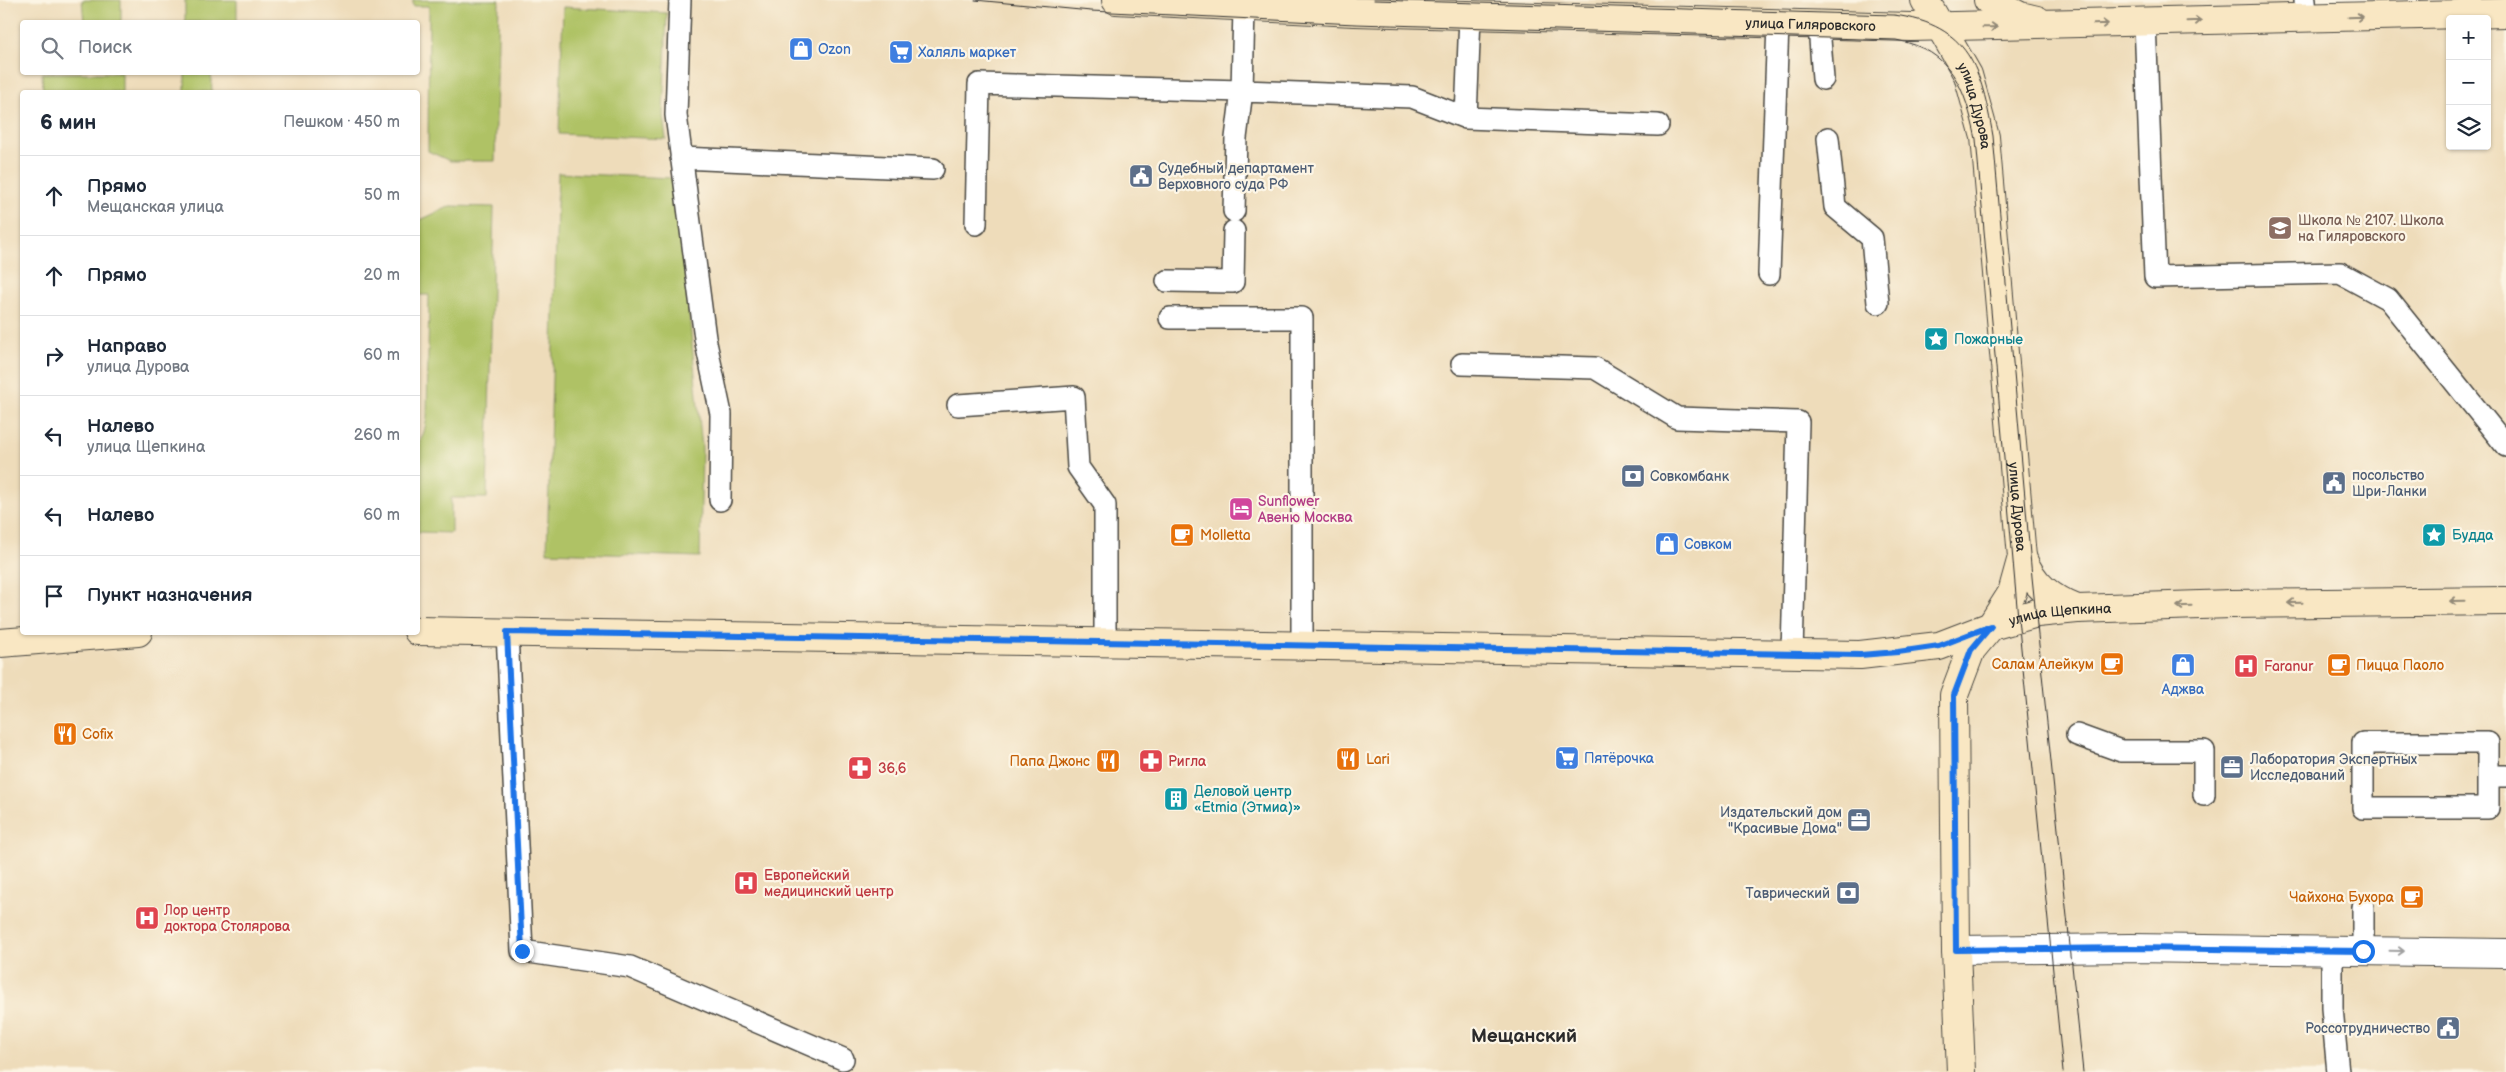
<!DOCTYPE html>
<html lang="ru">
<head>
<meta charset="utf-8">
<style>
	:root { --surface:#fff; --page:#f2f2f3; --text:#1f2937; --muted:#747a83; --line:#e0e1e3 }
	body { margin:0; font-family:"Balsamiq Sans",sans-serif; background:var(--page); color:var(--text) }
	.controls { position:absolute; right:15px; top:15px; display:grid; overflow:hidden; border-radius:5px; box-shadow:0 1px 4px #0004 }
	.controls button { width:45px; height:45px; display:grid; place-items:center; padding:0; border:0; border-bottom:1px solid var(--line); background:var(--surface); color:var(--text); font:25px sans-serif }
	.stop { position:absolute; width:15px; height:15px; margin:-11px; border:4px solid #1a73e8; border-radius:50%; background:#fff }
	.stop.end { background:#1a73e8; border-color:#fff; box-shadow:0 1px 5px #0008 }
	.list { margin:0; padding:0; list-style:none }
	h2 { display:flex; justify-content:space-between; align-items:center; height:65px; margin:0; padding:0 20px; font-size:21px }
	h2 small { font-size:16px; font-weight:400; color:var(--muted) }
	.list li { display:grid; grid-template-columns:32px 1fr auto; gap:15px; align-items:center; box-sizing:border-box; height:80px; padding:0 20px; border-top:1px solid var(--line) }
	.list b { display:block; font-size:19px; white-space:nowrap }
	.list p { margin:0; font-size:16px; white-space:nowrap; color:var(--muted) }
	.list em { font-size:16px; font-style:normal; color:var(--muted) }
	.icon { flex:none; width:28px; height:28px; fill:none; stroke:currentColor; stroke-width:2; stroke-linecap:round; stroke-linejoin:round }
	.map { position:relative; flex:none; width:2506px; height:1072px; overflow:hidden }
	.search { position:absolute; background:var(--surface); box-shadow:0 1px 4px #0004; left:20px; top:20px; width:400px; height:55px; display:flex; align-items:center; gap:12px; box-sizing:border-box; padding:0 18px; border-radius:5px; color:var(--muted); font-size:19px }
	.panel { position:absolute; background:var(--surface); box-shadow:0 1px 4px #0004; left:20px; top:90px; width:400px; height:545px; border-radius:5px }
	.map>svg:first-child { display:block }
	.green { fill:#afc265; stroke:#6d7648 }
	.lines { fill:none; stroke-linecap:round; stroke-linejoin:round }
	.lane-casing { stroke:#484640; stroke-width:24 }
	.street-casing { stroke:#484640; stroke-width:30 }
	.secondary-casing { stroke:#484640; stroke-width:30 }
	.lane { stroke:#fff; stroke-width:21 }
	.street { stroke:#fff; stroke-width:28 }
	.secondary { stroke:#f9e7c3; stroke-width:28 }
	.tram { stroke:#2b2b2b; stroke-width:1 }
	.oneway { stroke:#928977 }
	.oneway2 { stroke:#a0a0a0 }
	.route { stroke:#1a73e8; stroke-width:6 }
	.labels { text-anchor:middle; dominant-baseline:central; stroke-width:4.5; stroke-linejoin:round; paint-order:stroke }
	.street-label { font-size:14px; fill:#2b2b2b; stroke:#fcf5e5 }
	.shop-label { font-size:14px; fill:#366cbe; stroke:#fcf5e5; text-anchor:start }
	.service-label { font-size:14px; fill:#4e5e75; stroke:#fcf5e5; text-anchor:start }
	.education-label { font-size:14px; fill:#785e54; stroke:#fcf5e5; text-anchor:start }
	.culture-label { font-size:14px; fill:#0d838f; stroke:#fcf5e5; text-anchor:start }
	.hotel-label { font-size:14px; fill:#b23c85; stroke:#fcf5e5; text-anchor:start }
	.food-label { font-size:14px; fill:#c56008; stroke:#fcf5e5; text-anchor:start }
	.health-label { font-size:14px; fill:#be3a42; stroke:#fcf5e5; text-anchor:start }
	.district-label { font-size:19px; font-weight:bold; fill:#2b2b2b; stroke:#fcf5e5 }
</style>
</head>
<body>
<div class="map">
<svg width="2506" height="1072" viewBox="0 0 2506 1072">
	<rect width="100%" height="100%" fill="#fcf5e5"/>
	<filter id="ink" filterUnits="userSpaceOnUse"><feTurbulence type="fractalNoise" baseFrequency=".02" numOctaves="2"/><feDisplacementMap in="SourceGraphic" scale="10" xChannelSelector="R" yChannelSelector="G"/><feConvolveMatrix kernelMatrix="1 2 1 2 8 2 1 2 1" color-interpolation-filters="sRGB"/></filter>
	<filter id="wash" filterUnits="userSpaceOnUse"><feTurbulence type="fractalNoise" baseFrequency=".0096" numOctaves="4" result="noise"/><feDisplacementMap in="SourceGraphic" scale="20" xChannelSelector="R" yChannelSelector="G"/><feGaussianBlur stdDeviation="1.12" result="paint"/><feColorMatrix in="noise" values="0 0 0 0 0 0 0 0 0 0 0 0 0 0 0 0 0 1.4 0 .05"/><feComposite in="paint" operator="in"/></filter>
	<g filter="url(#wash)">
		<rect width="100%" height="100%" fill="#eedcba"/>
		<path class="green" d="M82 0H121V22H84Z
			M185 0H237V22H185Z
			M413 0H499L495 161H450L428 151 429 6H413Z
			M563 7 667 13 663 115 666 139 559 134Z
			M42 73H122V92H43Z
			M185 73H211L212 92H185Z
			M558 173 672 178 685 271 702 448 700 557 547 552Z
			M451 206 494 207 487 498H451V533L418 532V447L424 432 427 418 429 295H418V221Z"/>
	</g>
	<g filter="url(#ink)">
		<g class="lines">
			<defs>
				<path id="lane" d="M680 0 676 115 705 338 721 414 720 500
					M2305 0 2306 18
					M2145 22 2155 277 2340 273 2388 299 2506 446
					M1819 26 1823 79
					M1466 118 1470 16
					M1828 138 1835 207 1872 238 1878 303
					M681 158 933 169
					M1234 211 1236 138 1242 91 1412 97 1466 118 1658 125
					M976 224 979 84 1242 91 1244 8
					M1769 274 1778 24
					M1167 281 1233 282 1234 231
					M1170 318H1302V646
					M1462 364 1595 368 1677 418 1798 422 1792 654
					M958 405 1074 397 1078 467 1105 505V642
					M507 632 522 951 630 967 843 1059
					M2077 735 2121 751H2204V795
					M2363 743H2488V808H2363Z
					M2488 776H2506
					M2332 951V1008L2338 1072
					M2363 951V907"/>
				<path id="street" d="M1956 950 2131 948 2506 953"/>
				<g id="secondary">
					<path id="s1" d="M1116 0 1355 12 1911 27 2506 13"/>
					<path id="s2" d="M1925 0 1968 75 1985 137 2022 557 2012 593 1991 626 1971 650 1954 695 1956 950 1961 1072"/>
					<path d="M1988 0 2020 16 2037 20"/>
					<path d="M2022 557C2032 584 2051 599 2077 609"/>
					<path id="s3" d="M418 631 1860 655 1939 646 1991 626 2037 613 2077 609 2231 604 2506 601"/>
					<path d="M0 643 138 632"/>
				</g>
			</defs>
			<use href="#lane" class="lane-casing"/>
			<use href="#street" class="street-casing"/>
			<use href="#secondary" class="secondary-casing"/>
			<use href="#lane" class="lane"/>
			<use href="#street" class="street"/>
			<use href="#secondary" class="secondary"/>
			<path class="tram" d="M975 0 1091 11 1355 24 1896 40C1952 50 1965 89 1976 139L2018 618 2063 1072
				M1374 0 1894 15C1970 25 1981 69 1993 136L2032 577 2083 1072"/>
		</g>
		<defs><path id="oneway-shaft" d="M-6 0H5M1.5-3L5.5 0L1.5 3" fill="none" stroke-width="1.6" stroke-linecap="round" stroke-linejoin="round" transform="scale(1.25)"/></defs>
		<g class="oneway">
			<use href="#oneway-shaft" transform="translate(2356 17) rotate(-2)"/>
			<use href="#oneway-shaft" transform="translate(2194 21) rotate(-2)"/>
			<use href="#oneway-shaft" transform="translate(2101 24) rotate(-2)"/>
			<use href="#oneway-shaft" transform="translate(1990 27) rotate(-1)"/>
			<use href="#oneway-shaft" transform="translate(2457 601) rotate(179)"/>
			<use href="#oneway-shaft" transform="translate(2295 603) rotate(179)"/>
			<use href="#oneway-shaft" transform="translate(2184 606) rotate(178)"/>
		</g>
		<use class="oneway2" href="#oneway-shaft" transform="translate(2397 951) rotate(1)"/>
	</g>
	<g class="lines" filter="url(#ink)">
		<path class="route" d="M522 951 507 632 1860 655 1898 652 1939 646 1991 626 1971 650 1954 695 1956 950 2131 948 2363 951"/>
	</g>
	<defs>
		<symbol id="shop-square" viewBox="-11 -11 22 22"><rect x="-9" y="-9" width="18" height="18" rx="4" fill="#3f7fe0" stroke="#fcf5e5"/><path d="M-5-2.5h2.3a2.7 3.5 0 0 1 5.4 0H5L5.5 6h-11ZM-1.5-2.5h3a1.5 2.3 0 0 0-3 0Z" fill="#fff"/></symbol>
		<symbol id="supermarket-square" viewBox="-11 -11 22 22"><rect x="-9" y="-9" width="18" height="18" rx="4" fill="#3f7fe0" stroke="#fcf5e5"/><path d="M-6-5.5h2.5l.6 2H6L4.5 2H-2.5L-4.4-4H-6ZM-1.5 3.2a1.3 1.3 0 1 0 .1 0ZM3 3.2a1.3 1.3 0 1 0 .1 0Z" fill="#fff"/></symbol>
		<symbol id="civic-square" viewBox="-11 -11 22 22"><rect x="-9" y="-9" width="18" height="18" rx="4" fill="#5c6f8a" stroke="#fcf5e5"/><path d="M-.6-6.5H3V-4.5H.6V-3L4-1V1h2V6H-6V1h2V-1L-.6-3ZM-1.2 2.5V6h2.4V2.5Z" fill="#fff"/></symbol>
		<symbol id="school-square" viewBox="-11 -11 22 22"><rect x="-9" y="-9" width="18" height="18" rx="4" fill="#8d6e63" stroke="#fcf5e5"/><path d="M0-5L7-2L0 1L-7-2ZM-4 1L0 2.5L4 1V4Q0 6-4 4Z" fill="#fff"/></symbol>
		<symbol id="sight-square" viewBox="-11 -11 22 22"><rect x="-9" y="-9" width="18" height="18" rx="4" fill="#0f9aa8" stroke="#fcf5e5"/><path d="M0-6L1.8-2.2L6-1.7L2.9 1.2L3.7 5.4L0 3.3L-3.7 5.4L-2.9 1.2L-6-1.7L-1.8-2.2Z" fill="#fff"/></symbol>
		<symbol id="bank-square" viewBox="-11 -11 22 22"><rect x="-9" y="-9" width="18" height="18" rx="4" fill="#5c6f8a" stroke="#fcf5e5"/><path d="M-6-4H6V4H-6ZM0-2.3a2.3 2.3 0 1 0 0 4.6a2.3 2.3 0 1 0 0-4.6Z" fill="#fff"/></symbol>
		<symbol id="hotel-square" viewBox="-11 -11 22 22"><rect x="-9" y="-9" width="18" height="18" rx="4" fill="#d1479c" stroke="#fcf5e5"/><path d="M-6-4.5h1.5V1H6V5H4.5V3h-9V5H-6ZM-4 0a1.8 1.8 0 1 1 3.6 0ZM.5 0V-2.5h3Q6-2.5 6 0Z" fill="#fff"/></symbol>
		<symbol id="cafe-square" viewBox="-11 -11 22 22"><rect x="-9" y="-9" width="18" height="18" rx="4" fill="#e8710a" stroke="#fcf5e5"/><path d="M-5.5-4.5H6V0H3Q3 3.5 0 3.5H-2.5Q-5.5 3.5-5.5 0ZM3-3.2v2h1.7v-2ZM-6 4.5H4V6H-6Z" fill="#fff"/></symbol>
		<symbol id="hospital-square" viewBox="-11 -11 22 22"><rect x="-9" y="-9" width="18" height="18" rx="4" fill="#e0444e" stroke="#fcf5e5"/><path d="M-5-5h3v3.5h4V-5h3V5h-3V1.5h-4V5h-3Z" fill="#fff"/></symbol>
		<symbol id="restaurant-square" viewBox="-11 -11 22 22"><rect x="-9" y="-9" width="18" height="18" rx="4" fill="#e8710a" stroke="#fcf5e5"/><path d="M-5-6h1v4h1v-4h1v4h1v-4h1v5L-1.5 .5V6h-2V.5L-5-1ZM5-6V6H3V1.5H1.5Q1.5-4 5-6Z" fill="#fff"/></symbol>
		<symbol id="pharmacy-square" viewBox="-11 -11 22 22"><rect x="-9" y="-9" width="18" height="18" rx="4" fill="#e0444e" stroke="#fcf5e5"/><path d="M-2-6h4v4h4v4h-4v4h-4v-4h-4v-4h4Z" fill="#fff"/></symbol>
		<symbol id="office-square" viewBox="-11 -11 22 22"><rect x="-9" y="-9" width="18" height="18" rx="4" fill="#5c6f8a" stroke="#fcf5e5"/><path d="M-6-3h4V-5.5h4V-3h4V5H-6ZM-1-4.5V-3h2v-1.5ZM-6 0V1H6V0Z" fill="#fff"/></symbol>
		<symbol id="building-square" viewBox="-11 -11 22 22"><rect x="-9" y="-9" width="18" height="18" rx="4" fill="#0f9aa8" stroke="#fcf5e5"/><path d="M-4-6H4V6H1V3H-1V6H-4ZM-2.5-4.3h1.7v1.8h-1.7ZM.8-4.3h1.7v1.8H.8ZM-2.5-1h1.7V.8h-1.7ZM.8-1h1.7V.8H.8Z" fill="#fff"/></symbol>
	</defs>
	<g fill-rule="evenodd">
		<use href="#shop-square" x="787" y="35" width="28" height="28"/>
		<use href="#supermarket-square" x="887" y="38" width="28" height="28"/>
		<use href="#civic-square" x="1127" y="162" width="28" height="28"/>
		<use href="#school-square" x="2266" y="214" width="28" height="28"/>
		<use href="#sight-square" x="1922" y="325" width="28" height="28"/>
		<use href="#bank-square" x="1619" y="462" width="28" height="28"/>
		<use href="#civic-square" x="2320" y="469" width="28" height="28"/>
		<use href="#hotel-square" x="1227" y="495" width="28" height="28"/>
		<use href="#cafe-square" x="1168" y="521" width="28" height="28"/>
		<use href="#sight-square" x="2420" y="521" width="28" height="28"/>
		<use href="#shop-square" x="1653" y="530" width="28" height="28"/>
		<use href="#cafe-square" x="2098" y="650" width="28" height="28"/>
		<use href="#shop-square" x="2169" y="651" width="28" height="28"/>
		<use href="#cafe-square" x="2325" y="651" width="28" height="28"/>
		<use href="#hospital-square" x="2232" y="652" width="28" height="28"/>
		<use href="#restaurant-square" x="51" y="720" width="28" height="28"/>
		<use href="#supermarket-square" x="1553" y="744" width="28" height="28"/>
		<use href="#restaurant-square" x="1334" y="745" width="28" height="28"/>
		<use href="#restaurant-square" x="1094" y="747" width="28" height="28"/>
		<use href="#pharmacy-square" x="1137" y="747" width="28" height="28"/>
		<use href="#office-square" x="2218" y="753" width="28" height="28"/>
		<use href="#pharmacy-square" x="846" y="754" width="28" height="28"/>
		<use href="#building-square" x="1162" y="785" width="28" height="28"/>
		<use href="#office-square" x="1845" y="806" width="28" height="28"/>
		<use href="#hospital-square" x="732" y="869" width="28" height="28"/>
		<use href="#bank-square" x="1834" y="879" width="28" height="28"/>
		<use href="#cafe-square" x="2398" y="883" width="28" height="28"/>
		<use href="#hospital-square" x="133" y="904" width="28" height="28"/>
		<use href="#civic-square" x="2434" y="1014" width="28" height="28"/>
	</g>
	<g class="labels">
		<g class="street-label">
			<text stroke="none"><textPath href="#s1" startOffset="695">улица Гиляровского</textPath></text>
			<text stroke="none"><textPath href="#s2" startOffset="118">улица Дурова</textPath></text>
			<text stroke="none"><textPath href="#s2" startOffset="522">улица Дурова</textPath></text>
			<text stroke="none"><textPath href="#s3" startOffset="1648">улица Щепкина</textPath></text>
		</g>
		<g class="shop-label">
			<text x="818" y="49">Ozon</text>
			<text x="918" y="52">Халяль маркет</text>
			<text x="1684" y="544">Совком</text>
			<text x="2183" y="689" text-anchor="middle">Аджва</text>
			<text x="1584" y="758">Пятёрочка</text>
		</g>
		<g class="service-label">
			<text x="1158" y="168">Судебный департамент<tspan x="1158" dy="16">Верховного суда РФ</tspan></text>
			<text x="2352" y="475">посольство<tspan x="2352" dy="16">Шри-Ланки</tspan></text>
			<text x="1650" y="476">Совкомбанк</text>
			<text x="2250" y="759">Лаборатория Экспертных<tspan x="2250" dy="16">Исследований</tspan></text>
			<text x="1842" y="812" text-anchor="end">Издательский дом<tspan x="1842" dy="16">"Красивые Дома"</tspan></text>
			<text x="1830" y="893" text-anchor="end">Таврический</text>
			<text x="2430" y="1028" text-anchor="end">Россотрудничество</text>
		</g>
		<g class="education-label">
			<text x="2298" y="220">Школа № 2107. Школа<tspan x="2298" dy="16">на Гиляровского</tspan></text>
		</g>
		<g class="culture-label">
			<text x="1954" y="339">Пожарные</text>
			<text x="2452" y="535">Будда</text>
			<text x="1194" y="791">Деловой центр<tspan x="1194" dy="16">«Etmia (Этмиа)»</tspan></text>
		</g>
		<g class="hotel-label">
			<text x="1258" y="501">Sunflower<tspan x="1258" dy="16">Авеню Москва</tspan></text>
		</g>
		<g class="food-label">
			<text x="1200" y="535">Molletta</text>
			<text x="2094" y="664" text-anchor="end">Салам Алейкум</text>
			<text x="2356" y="665">Пицца Паоло</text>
			<text x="82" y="734">Cofix</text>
			<text x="1366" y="759">Lari</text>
			<text x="1090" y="761" text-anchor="end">Папа Джонс</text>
			<text x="2394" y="897" text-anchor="end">Чайхона Бухора</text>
		</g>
		<g class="health-label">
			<text x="2264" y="666">Faranur</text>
			<text x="1168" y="761">Ригла</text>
			<text x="878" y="768">36,6</text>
			<text x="764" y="875">Европейский<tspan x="764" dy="16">медицинский центр</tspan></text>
			<text x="164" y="910">Лор центр<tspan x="164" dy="16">доктора Столярова</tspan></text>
		</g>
		<g class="district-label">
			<text x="1524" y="1036">Мещанский</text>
		</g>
	</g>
</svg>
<div class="controls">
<button>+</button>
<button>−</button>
<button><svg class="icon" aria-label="layers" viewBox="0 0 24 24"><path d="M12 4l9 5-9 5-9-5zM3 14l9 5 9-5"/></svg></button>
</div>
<div class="stop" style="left:2363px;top:951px"></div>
<div class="stop end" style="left:522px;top:951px"></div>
<div class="search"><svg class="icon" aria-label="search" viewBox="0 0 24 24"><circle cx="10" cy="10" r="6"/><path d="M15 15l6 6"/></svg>Поиск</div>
<section class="panel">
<h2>6 мин<small>Пешком · 450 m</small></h2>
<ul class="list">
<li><svg class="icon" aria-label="ahead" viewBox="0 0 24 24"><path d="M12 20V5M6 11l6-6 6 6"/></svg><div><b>Прямо</b><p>Мещанская улица</p></div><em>50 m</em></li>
<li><svg class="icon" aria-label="ahead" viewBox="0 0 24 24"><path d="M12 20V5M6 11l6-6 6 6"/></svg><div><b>Прямо</b></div><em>20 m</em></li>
<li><svg class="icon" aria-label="right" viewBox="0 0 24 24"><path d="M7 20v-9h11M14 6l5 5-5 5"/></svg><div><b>Направо</b><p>улица Дурова</p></div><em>60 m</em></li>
<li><svg class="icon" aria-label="left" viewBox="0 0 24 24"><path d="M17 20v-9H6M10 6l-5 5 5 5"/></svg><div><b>Налево</b><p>улица Щепкина</p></div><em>260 m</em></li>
<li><svg class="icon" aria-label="left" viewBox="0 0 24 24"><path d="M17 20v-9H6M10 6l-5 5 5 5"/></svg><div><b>Налево</b></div><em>60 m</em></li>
<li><svg class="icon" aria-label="arrive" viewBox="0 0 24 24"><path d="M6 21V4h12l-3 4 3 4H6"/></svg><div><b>Пункт назначения</b></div></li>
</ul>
</section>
</div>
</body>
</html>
